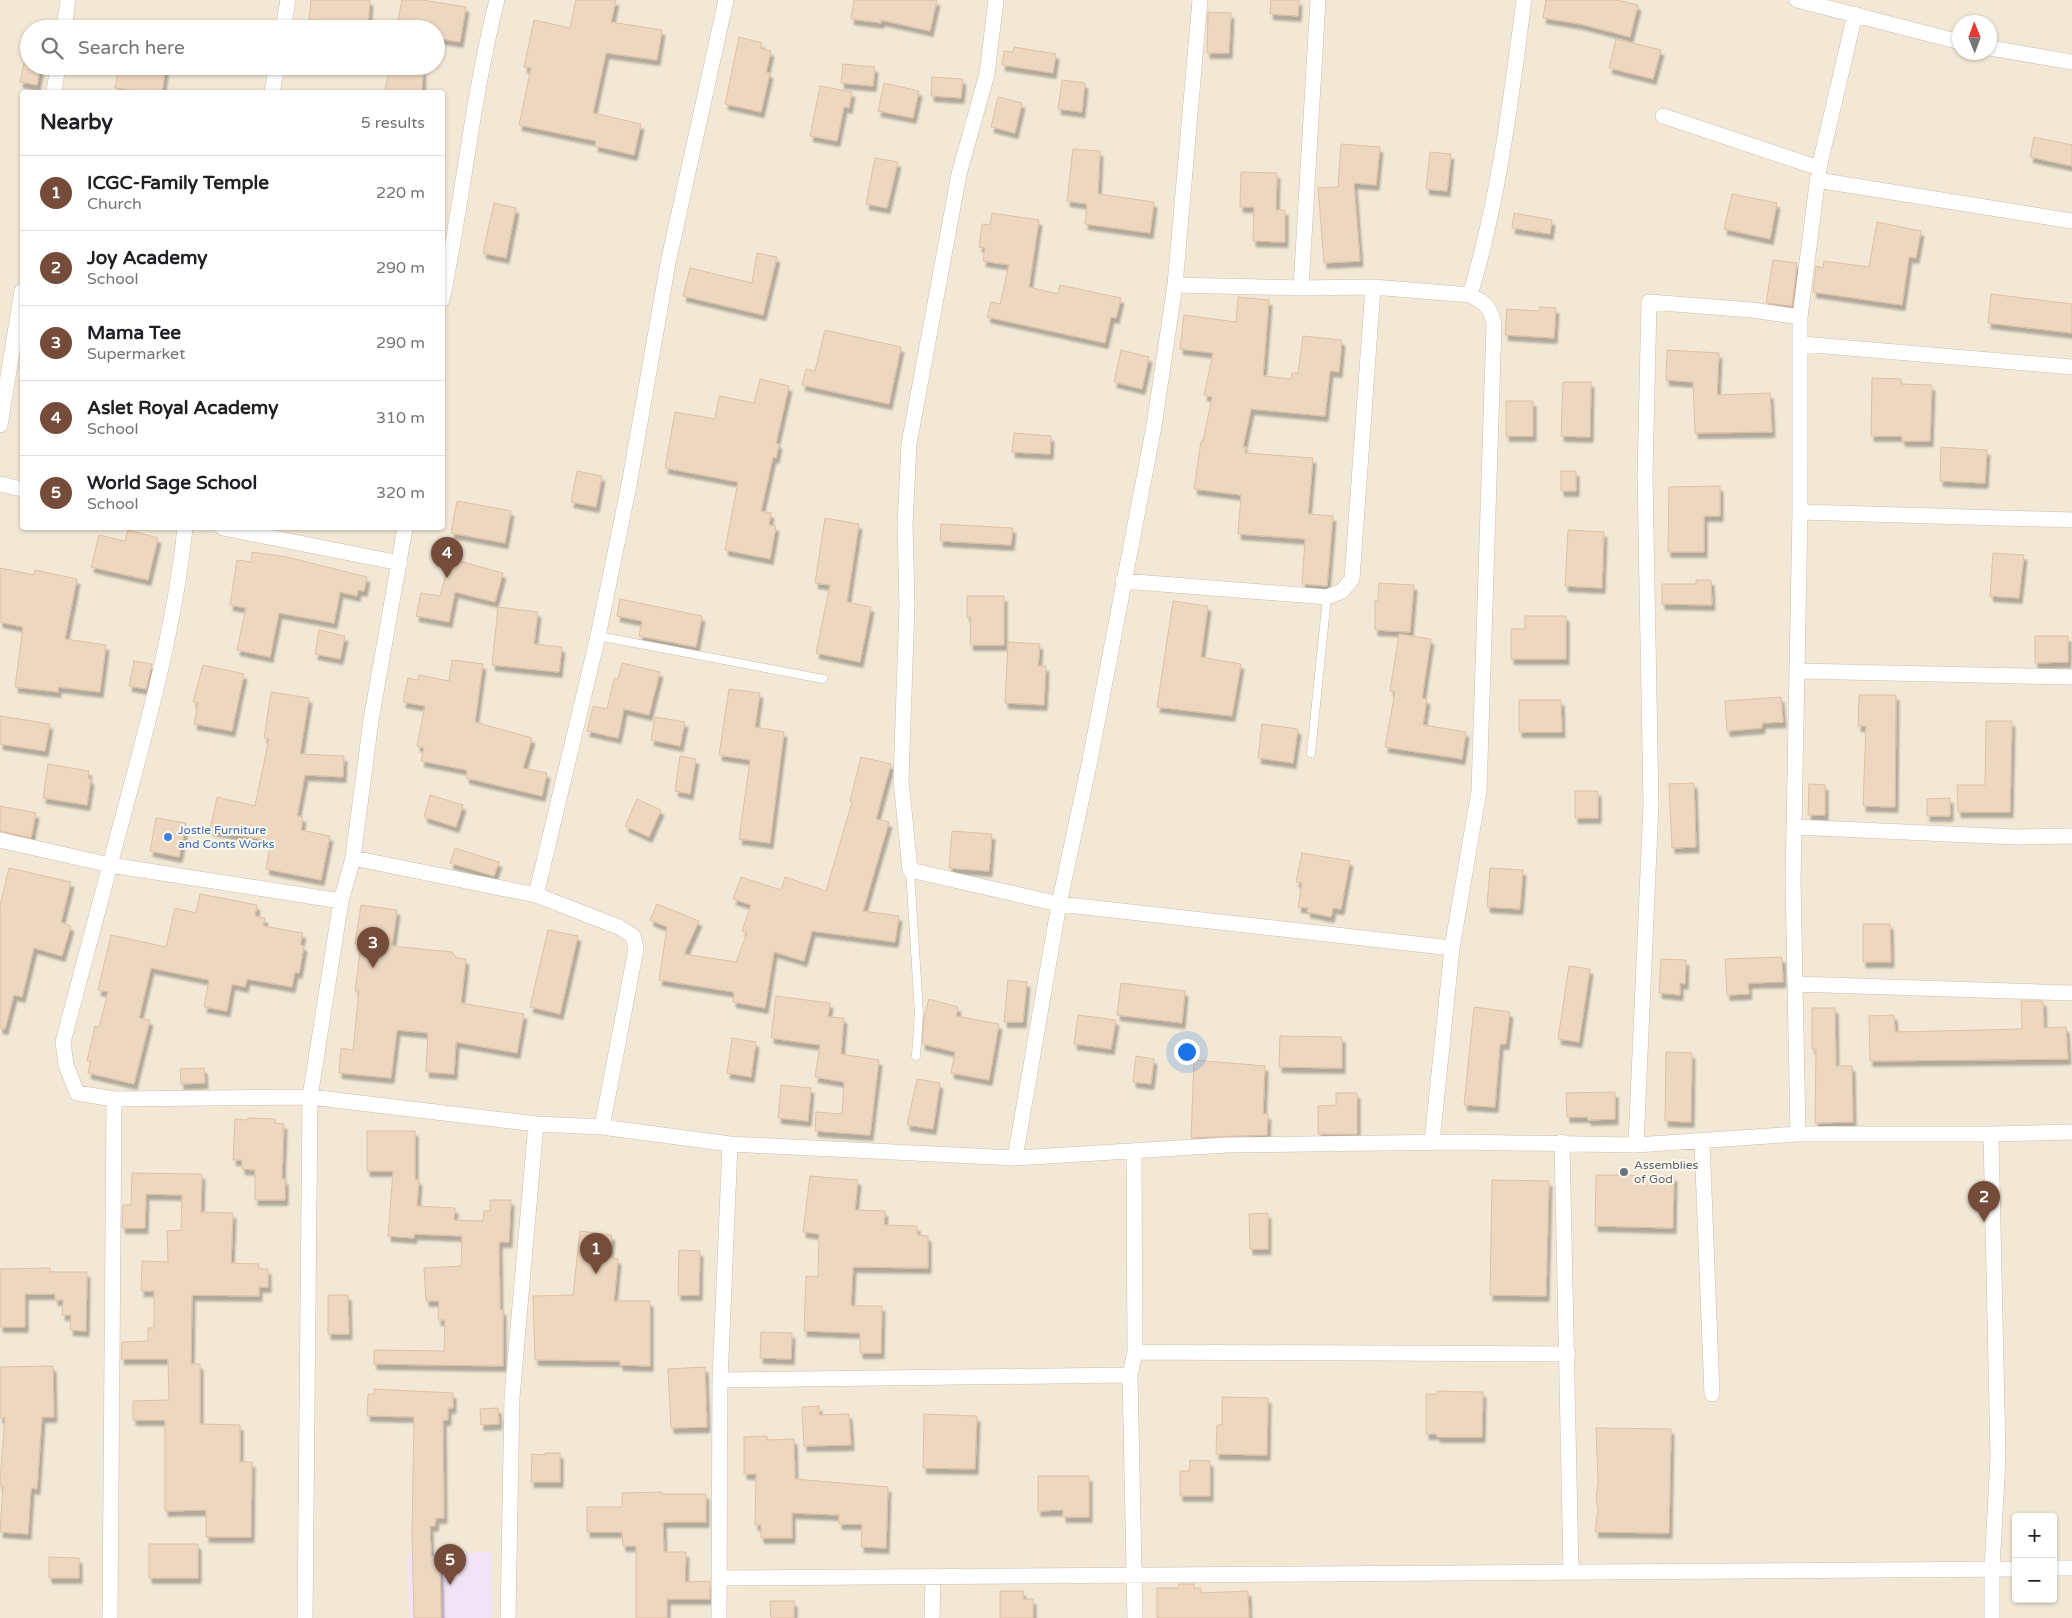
<!DOCTYPE html>
<html lang="en">
<head>
<meta charset="utf-8">
<style>
	:root { --surface:#fff; --page:#f6f6f6; --text:#202124; --muted:#757577; --line:#e0e0e0; --accent:#754c3a }
	body { margin:0; font-family:"Varela Round",sans-serif; background:var(--page); color:var(--text) }
	.controls { position:absolute; right:15px; bottom:15px; display:grid; overflow:hidden; border-radius:5px; box-shadow:0 1px 4px #0004 }
	.controls button { width:45px; height:45px; display:grid; place-items:center; padding:0; border:0; border-bottom:1px solid var(--line); background:var(--surface); color:var(--text); font:25px sans-serif }
	.compass { position:absolute; left:1952px; top:15px; width:45px; height:45px; border-radius:50%; background:var(--surface); box-shadow:0 1px 4px #0004; rotate:359deg }
	.you { position:absolute; left:1186px; top:1051px; width:18px; height:18px; margin:-12px; border:4px solid #fff; border-radius:50%; background:#1a73e8; box-shadow:0 0 0 8px #1a73e833 }
	.badge { display:grid; place-items:center; width:32px; height:32px; border-radius:50%; background:var(--accent); color:#fff; font-size:16px; font-weight:700 }
	.pin { position:absolute; translate:-50% -41px; filter:drop-shadow(0 1px 2px #0008) }
	.pin::after { content:''; position:absolute; top:26px; width:18px; height:15px; background:inherit; clip-path:polygon(0 0,100% 0,50% 100%) }
	.list { margin:0; padding:0; list-style:none }
	h2 { display:flex; justify-content:space-between; align-items:center; height:65px; margin:0; padding:0 20px; font-size:21px }
	h2 small { font-size:16px; font-weight:400; color:var(--muted) }
	.list li { display:grid; grid-template-columns:32px 1fr auto; gap:15px; align-items:center; box-sizing:border-box; height:75px; padding:0 20px; border-top:1px solid var(--line) }
	.list b { display:block; font-size:19px; white-space:nowrap }
	.list p { margin:0; font-size:16px; white-space:nowrap; color:var(--muted) }
	.list em { font-size:16px; font-style:normal; color:var(--muted) }
	.icon { flex:none; width:28px; height:28px; fill:none; stroke:currentColor; stroke-width:2; stroke-linecap:round; stroke-linejoin:round }
	.map { position:relative; flex:none; width:2072px; height:1618px; overflow:hidden }
	.search { position:absolute; background:var(--surface); box-shadow:0 1px 4px #0004; left:20px; top:20px; width:425px; height:55px; display:flex; align-items:center; gap:12px; box-sizing:border-box; padding:0 18px; border-radius:28px; color:var(--muted); font-size:19px }
	.panel { position:absolute; background:var(--surface); box-shadow:0 1px 4px #0004; left:20px; top:90px; width:425px; height:440px; border-radius:5px }
	.map>svg:first-child { display:block }
	.residential { fill:#f2e8d5; fill-rule:evenodd }
	.education { fill:#f2e3f7 }
	.building { fill:#eed7c0; stroke:#e0c0a1; filter:url(#shadow) }
	.lines { fill:none; stroke-linecap:round; stroke-linejoin:round }
	.service-casing { stroke:#ccbead; stroke-width:9 }
	.minor-casing { stroke:#ccbead; stroke-width:16 }
	.service { stroke:#fff; stroke-width:8 }
	.minor { stroke:#fff; stroke-width:15 }
	.shop-dot { fill:#3f7fe0; stroke:#fef9ec; stroke-width:2 }
	.worship-dot { fill:#6b7280; stroke:#fef9ec; stroke-width:2 }
	.labels { text-anchor:middle; dominant-baseline:central; stroke-width:4; stroke-linejoin:round; paint-order:stroke }
	.shop-label { font-size:12px; fill:#366cbe; stroke:#fef9ec; text-anchor:start }
	.worship-label { font-size:12px; fill:#5b616d; stroke:#fef9ec; text-anchor:start }
</style>
</head>
<body>
<div class="map">
<svg width="2072" height="1618" viewBox="0 0 2072 1618">
	<defs>
		<filter id="shadow"><feDropShadow dx="3" dy="5.5" stdDeviation="1" flood-color="#0004"/></filter>
	</defs>
	<rect width="100%" height="100%" fill="#fbf5e6"/>
	<path class="residential" d="M0 0H2072V1618H0ZM1960 22H1990V52H1960ZM29 29H436V66H29ZM22 92H442V528H22ZM2016 1517H2053V1599H2016Z"/>
	<path class="education" d="M491 1552 492 1618H409L408 1553Z"/>
	<path class="building" d="M311 0H370L368 26 350 25 349 29H327V21L309 20Z
		M402 0H422L466 7 460 42 436 38V29H396Z
		M576 0H616L611 22 662 30 657 60 606 53 593 113 641 124 634 155 595 146 596 141 519 125 531 68 524 67 534 20 570 28Z
		M854 0H937L930 31 881 20V23L851 19Z
		M1271 0H1299L1298 16 1270 14Z
		M1546 0H1617L1638 5 1630 37 1580 24 1543 18Z
		M1208 12 1231 13 1229 53H1207Z
		M739 37 762 43 760 48 771 51 766 72 770 73 761 112 725 104Z
		M1616 39 1661 50 1653 79 1609 68Z
		M1014 47 1056 54 1053 73 1002 65 1004 51 1013 52Z
		M24 63 29 64V66H41L37 85 20 82Z
		M843 64 875 67 873 86 841 83Z
		M119 66H166L162 92H140L115 88Z
		M389 68 423 70 422 92H385Z
		M932 77 963 79 961 98 931 96Z
		M1062 80 1085 83 1082 112 1058 109Z
		M884 83 919 91 913 118 878 111Z
		M820 86 852 92 849 108 844 107 837 141 810 136Z
		M998 97 1022 103 1015 133 991 127Z
		M2034 137 2072 145V166L2030 157Z
		M1341 144 1380 147 1376 185 1354 183 1360 261 1324 263 1318 188 1338 187Z
		M1073 149 1100 151 1098 194 1154 202 1150 233 1085 224 1087 204 1067 201Z
		M1430 152 1451 154 1447 191 1426 189Z
		M875 158 898 162 887 208 866 204Z
		M1241 172 1277 173 1276 210H1285V242L1253 241 1254 207H1240Z
		M1732 194 1777 203 1770 239 1724 229Z
		M494 203 516 208 506 258 483 253Z
		M992 213 1039 220 1029 287 1058 294 1060 285 1121 298 1116 318 1111 317 1105 343 987 317 991 302 1000 304 1009 265 983 261 985 248 979 247 982 224 990 225Z
		M1514 213 1552 220 1550 234 1512 228Z
		M1877 222 1921 231 1916 258 1909 257 1902 305 1813 292 1816 266 1823 268 1824 261 1869 267Z
		M757 253 777 257 763 315 683 296 690 268 752 283Z
		M1773 260 1797 263 1792 306 1766 303Z
		M1991 294 2072 304V333L1988 323Z
		M1238 297 1269 300 1263 376 1291 379 1292 373H1298L1303 336 1342 340 1339 372 1330 371 1325 416 1251 409 1243 447H1246L1245 453 1313 458 1308 514 1333 516 1327 586 1302 584 1305 539 1238 534 1241 495 1194 489 1201 441H1203L1212 397 1204 395 1213 353 1180 349 1184 315 1236 322Z
		M1540 307 1556 308 1554 338 1505 335 1507 309 1539 311Z
		M825 330 901 347 889 404 802 385 806 369 815 371Z
		M1121 350 1149 357 1142 389 1114 382Z
		M1667 350 1719 353 1717 395 1770 393 1772 432 1695 433 1693 382 1666 380Z
		M1872 378 1901 379V384L1932 385 1930 441H1902V436H1871Z
		M760 379 789 386 776 443 779 444 776 458 773 457 761 511 771 513 769 525 776 526 770 559 725 550 738 482 665 468 675 412 715 419 719 396 754 403Z
		M1563 382H1591L1590 437 1561 436Z
		M1506 401H1533V436H1506Z
		M1014 433 1051 436 1050 454 1012 452Z
		M1941 447 1987 450 1985 483 1940 481Z
		M577 471 602 476 596 507 571 502Z
		M1561 471H1576V491H1561Z
		M1720 486V516H1704V552H1668L1669 487Z
		M457 501 511 511 505 543 451 533Z
		M825 518 859 524 847 602 871 607 860 662 816 653 830 585 815 583Z
		M941 524 1013 528 1011 545 940 541Z
		M128 530 158 538 148 580 91 567 99 535 125 541Z
		M1568 530 1604 532 1602 588 1565 586Z
		M252 552 287 557 367 577 364 591 358 590 357 596 340 592 334 623 279 613 270 657 237 650 246 608 230 605 237 560 251 562Z
		M1993 553 2024 555 2019 598 1990 596Z
		M459 561 503 573 495 602 455 592 449 622 416 616 421 593 440 596 449 562 458 564Z
		M0 568 34 575 35 570 77 579 65 639 106 645 100 692 58 687V692L15 687 23 627 0 622Z
		M1696 580H1711L1712 605 1662 604V584H1696Z
		M1379 583 1414 585 1410 632 1375 630V601H1378Z
		M967 596H1004V645H970L971 617H967Z
		M620 599 702 616 696 647 639 636 642 621 617 616Z
		M1173 601 1208 606 1201 657 1241 664 1232 716 1157 707Z
		M498 607 538 612 534 644 562 647 559 672 492 665Z
		M1525 616H1566V659H1511V629H1525Z
		M319 630 345 636 340 659 315 654Z
		M1399 634 1431 639 1422 698 1427 699 1423 725 1466 732 1462 759 1385 747 1395 692 1390 691Z
		M2035 636H2068V662L2035 663Z
		M1008 642 1040 644 1038 666H1046L1044 705 1005 703Z
		M452 660 483 664 475 722 532 738 523 768 547 773 542 796 466 778 467 770 421 761 424 748 417 746 425 706 403 702 408 678 418 680 419 675 449 681Z
		M134 661 152 664 146 689 129 686Z
		M622 663 660 672 649 715 624 709 618 738 587 731 593 706 607 709 614 678 618 679Z
		M203 665 244 674 232 731 194 724 198 703 193 702Z
		M729 689 760 693 755 727 784 732 770 843 739 839 750 760 719 755Z
		M271 692 309 698 300 754 344 756 343 777 305 775 297 816 303 817 301 830 330 836 321 880 266 869 271 841 210 830 217 797 255 806 269 739 264 738Z
		M1859 695H1896L1895 807 1863 806 1866 726H1858Z
		M1781 697 1783 722 1762 723V728L1727 731 1725 701Z
		M1519 700H1561L1562 732H1519Z
		M0 716 50 724 45 751 0 744Z
		M655 717 685 722 680 746 651 740Z
		M1986 721H2012L2010 812H1958L1957 785H1985Z
		M1262 724 1298 729 1293 763 1258 758Z
		M680 756 696 759 690 794 675 791Z
		M861 757 891 764 876 819 889 822 863 911 899 916 895 942 812 931 804 961 774 952 765 1008 733 1002 734 992 659 980 667 927 650 920 657 904 699 921 684 954 736 962 747 933 742 931 751 905 733 899 741 877 781 890 785 877 826 891 852 802 850 801Z
		M48 764 89 771 88 779H91L87 805 43 798Z
		M1694 783 1696 847 1672 848 1669 784Z
		M1809 784 1825 785V815H1808Z
		M1575 791H1598V818H1575Z
		M430 795 463 805 456 827 424 817Z
		M1950 798V816H1927V799Z
		M637 799 661 810 649 837 625 826Z
		M0 806 36 813 31 838 0 831Z
		M156 818 186 823 179 857 150 851Z
		M952 831 992 834 989 871 949 868Z
		M455 848 499 862 494 876 450 863Z
		M1302 853 1350 861 1341 909 1333 908 1331 917 1307 912 1308 908 1298 907 1302 883 1296 882Z
		M9 868 71 882 61 922 71 926 62 956 34 948 22 997 14 995 5 1029 0 1028V906Z
		M1490 868 1523 870 1520 909 1487 907Z
		M200 894 257 905 255 916 265 918 263 926 303 933 300 945 304 946 299 973 295 972 292 987 247 979 245 987 232 984 227 1011 204 1007 209 980 151 968 139 1018 150 1020 134 1084 88 1073 91 1061H87L95 1026 99 1027 108 992 98 990 111 935 166 947 175 908 196 913Z
		M361 905 397 910 392 946 452 952 456 958 466 959 461 1003 524 1014 517 1053 456 1042 454 1074 426 1072 428 1033 397 1030 391 1078 339 1073 341 1048 353 1050 359 991H355L361 945 355 944Z
		M1863 924H1890L1891 962H1863Z
		M548 930 578 936 560 1014 530 1007Z
		M1782 957 1783 982 1748 983 1749 994 1727 995 1725 959Z
		M1661 959 1686 960 1685 984 1680 983V995L1659 993Z
		M1569 966 1590 969 1579 1042 1558 1039Z
		M1008 980 1027 982 1023 1022H1004Z
		M1121 983 1185 991 1182 1023 1117 1015Z
		M776 996 830 1003 828 1017 844 1018 841 1054 879 1060 870 1135 815 1131 816 1112 842 1114 844 1082 815 1077 820 1045 771 1038Z
		M929 999 958 1007 956 1016 999 1024 989 1080 951 1073 955 1052 922 1044 924 1017Z
		M2021 1001H2043L2044 1028 2066 1027 2068 1059 1870 1061 1869 1016 1894 1015 1895 1032 2022 1029Z
		M1474 1007 1510 1012 1506 1044H1500L1495 1107 1464 1105Z
		M1812 1008H1835L1836 1066H1852L1853 1122 1815 1123 1816 1049H1812Z
		M1078 1015 1116 1020 1111 1049 1074 1044Z
		M1280 1036 1342 1037V1068L1279 1067Z
		M732 1038 756 1042 751 1077 727 1073Z
		M1666 1052 1692 1053 1691 1122 1665 1121Z
		M1136 1056 1154 1059 1151 1084 1133 1082Z
		M1194 1060 1265 1066 1263 1114H1268L1267 1135 1191 1138Z
		M204 1068 205 1083 181 1084 180 1069Z
		M917 1079 940 1083 933 1129 907 1125Z
		M781 1085 811 1088 808 1121 778 1118Z
		M1615 1092V1119L1588 1120V1117H1567L1566 1093Z
		M1336 1093H1357V1134H1318V1106L1336 1105Z
		M248 1118 275 1119V1123L284 1124 282 1179H285V1200H255V1170L242 1169V1160H233L235 1119 247 1120Z
		M367 1131H415V1179L419 1180 417 1206 455 1208 454 1220 483 1221 484 1211H490V1200H511L509 1242H499L500 1310H503V1366L374 1364V1350L444 1351 445 1320H438L439 1301H426L424 1268 461 1266 462 1236 414 1234V1238L388 1236 393 1171H367Z
		M132 1173 202 1174 201 1212 233 1213 231 1263 259 1264 258 1269H268V1287H259V1296L192 1295 191 1364H200V1424L240 1425V1462H252L251 1537H206V1510L165 1511V1420H133V1401L169 1400 168 1359H121L122 1342 148 1341V1328H154V1291H141L142 1261 168 1262 167 1231 181 1230 182 1195 146 1194 145 1228H122L123 1205H131Z
		M1596 1175 1674 1176 1673 1228 1595 1226Z
		M810 1176 858 1180 855 1210 885 1211 884 1225 917 1226V1235L928 1236V1268L853 1267 851 1306H882L881 1353H860V1333L804 1331 806 1276 818 1277 819 1234 803 1232Z
		M1492 1180 1549 1181 1546 1296 1490 1295Z
		M1268 1213V1249H1250L1249 1214Z
		M580 1231 612 1235 609 1258 618 1259 614 1301H650V1366L620 1365V1361L535 1360 533 1296 573 1295Z
		M679 1250 700 1251 699 1295H678Z
		M50 1268V1272H87L86 1331 70 1330 71 1315H62L63 1300H55V1294H25V1327H0V1269Z
		M328 1295H348L349 1334H328Z
		M761 1332 792 1333 791 1359 760 1358Z
		M53 1366 54 1417H42L37 1489 31 1488 28 1534 0 1532 3 1486H0V1480L5 1418H0V1367Z
		M705 1367 707 1427 671 1428 668 1369Z
		M374 1389 453 1393V1408H448V1420H443L444 1518H436L435 1526H430L431 1557H440L441 1618H414L412 1535 414 1417 367 1416 368 1394H374Z
		M1437 1391 1483 1392 1482 1437H1437V1434H1426V1394H1437Z
		M1222 1397 1268 1398 1267 1455 1216 1454 1217 1425H1222Z
		M819 1406V1415L849 1414 851 1445 804 1446 802 1407Z
		M498 1408 499 1424 481 1425 480 1409Z
		M924 1414 977 1416 975 1469 923 1468Z
		M1596 1428 1671 1429 1669 1533 1595 1532 1598 1509 1596 1499 1598 1482Z
		M767 1436V1440L794 1439 795 1479 888 1487 886 1548 861 1547 862 1524H839V1515L792 1513V1538H761V1525H755L756 1474H744V1437Z
		M545 1453H560V1482H531L532 1454 545 1455Z
		M1190 1460 1210 1461V1496H1180V1471H1189Z
		M1038 1476H1089V1517H1063V1510L1038 1511Z
		M662 1492V1494H706V1522H663L664 1552H686L685 1582 710 1581V1599H667V1618H636V1546H623L622 1532H587V1507H622V1493Z
		M149 1544H198V1578H149Z
		M49 1557 79 1558V1578H49Z
		M1179 1584H1194V1588H1201V1593L1248 1591 1249 1618H1157V1588H1178Z
		M1000 1591H1023V1599H1033V1618H1000Z
		M770 1601H794V1618H771Z"/>
	<g class="lines">
		<defs>
			<path id="service" d="M598 636 823 679
				M1311 753 1327 597
				M910 870 919 1013 916 1056"/>
			<path id="minor" d="M996 0 987 74 959 174 909 444 905 524 907 605 901 780 910 870 1059 904 1452 948
				M1797 0 1960 42
				M64 29 68 0
				M283 29 288 0
				M1990 48 2072 62
				M54 92 58 66
				M272 92 277 66
				M1663 116 1819 168
				M1817 180 2072 221
				M1175 285 1301 288 1373 287 1470 295C1485 302 1491 308 1494 324L1479 791 1452 948 1432 1142
				M1301 288 1318 0
				M1470 295C1499 199 1511 99 1524 0
				M442 300C463 200 472 98 497 0
				M1802 344 2072 367
				M0 425 22 291
				M0 484 22 489
				M1800 512 2072 520
				M185 528C173 643 139 754 110 865L341 901
				M223 528 400 563
				M1123 581 1327 597 1342 591 1352 579 1373 287
				M1798 671 2072 677
				M1794 827 2015 837 2072 836
				M0 840 110 865 63 1042 66 1065 77 1093 114 1099 110 1618
				M353 858 536 895 619 927 633 936 636 949 602 1127
				M536 895 598 636 629 485 668 263 726 0
				M1795 984 2072 993
				M114 1099 310 1097 536 1124 602 1127 730 1144 1015 1158 1227 1145 1459 1142 1636 1145 1798 1134H1991L2072 1132
				M1798 1134 1793 881 1800 512V317L1819 168 1855 14
				M1991 1134 1998 1457 1992 1569V1618
				M1702 1141 1712 1394
				M1562 1142 1571 1572
				M1636 1145 1651 804 1645 476 1649 302 1752 310 1800 317
				M1134 1152 1135 1352 1130 1375 1135 1618
				M1015 1158 1059 904 1090 760 1154 426 1175 285 1200 0
				M1135 1352 1568 1354
				M720 1380 1130 1375
				M2053 1568H2072
				M719 1578 2016 1569
				M305 1618 310 1097 341 901 353 858 371 720 405 528
				M508 1618 512 1397 536 1124
				M719 1618 720 1380 730 1144
				M932 1618 933 1577"/>
		</defs>
		<use href="#service" class="service-casing"/>
		<use href="#minor" class="minor-casing"/>
		<use href="#service" class="service"/>
		<use href="#minor" class="minor"/>
	</g>
	<circle class="shop-dot" cx="168" cy="837" r="5"/>
	<circle class="worship-dot" cx="1624" cy="1172" r="5"/>
	<g class="labels">
		<g class="shop-label">
			<text x="178" y="830">Jostle Furniture<tspan x="178" dy="14">and Conts Works</tspan></text>
		</g>
		<g class="worship-label">
			<text x="1634" y="1165">Assemblies<tspan x="1634" dy="14">of God</tspan></text>
		</g>
	</g>
</svg>
<div class="controls">
<button>+</button>
<button>−</button>
</div>
<svg class="compass" viewBox="-18 -18 36 36"><path d="M0-13l5 13h-10z" fill="#e53935"/><path d="M0 13l5-13h-10z" fill="#757577"/></svg>
<div class="you"></div>
<div class="pin badge" style="left:596px;top:1274px">1</div>
<div class="pin badge" style="left:1984px;top:1222px">2</div>
<div class="pin badge" style="left:373px;top:968px">3</div>
<div class="pin badge" style="left:447px;top:578px">4</div>
<div class="pin badge" style="left:450px;top:1585px">5</div>
<div class="search"><svg class="icon" aria-label="search" viewBox="0 0 24 24"><circle cx="10" cy="10" r="6"/><path d="M15 15l6 6"/></svg>Search here</div>
<section class="panel">
<h2>Nearby<small>5 results</small></h2>
<ul class="list">
<li><span class="badge">1</span><div><b>ICGC-Family Temple</b><p>Church</p></div><em>220 m</em></li>
<li><span class="badge">2</span><div><b>Joy Academy</b><p>School</p></div><em>290 m</em></li>
<li><span class="badge">3</span><div><b>Mama Tee</b><p>Supermarket</p></div><em>290 m</em></li>
<li><span class="badge">4</span><div><b>Aslet Royal Academy</b><p>School</p></div><em>310 m</em></li>
<li><span class="badge">5</span><div><b>World Sage School</b><p>School</p></div><em>320 m</em></li>
</ul>
</section>
</div>
</body>
</html>
